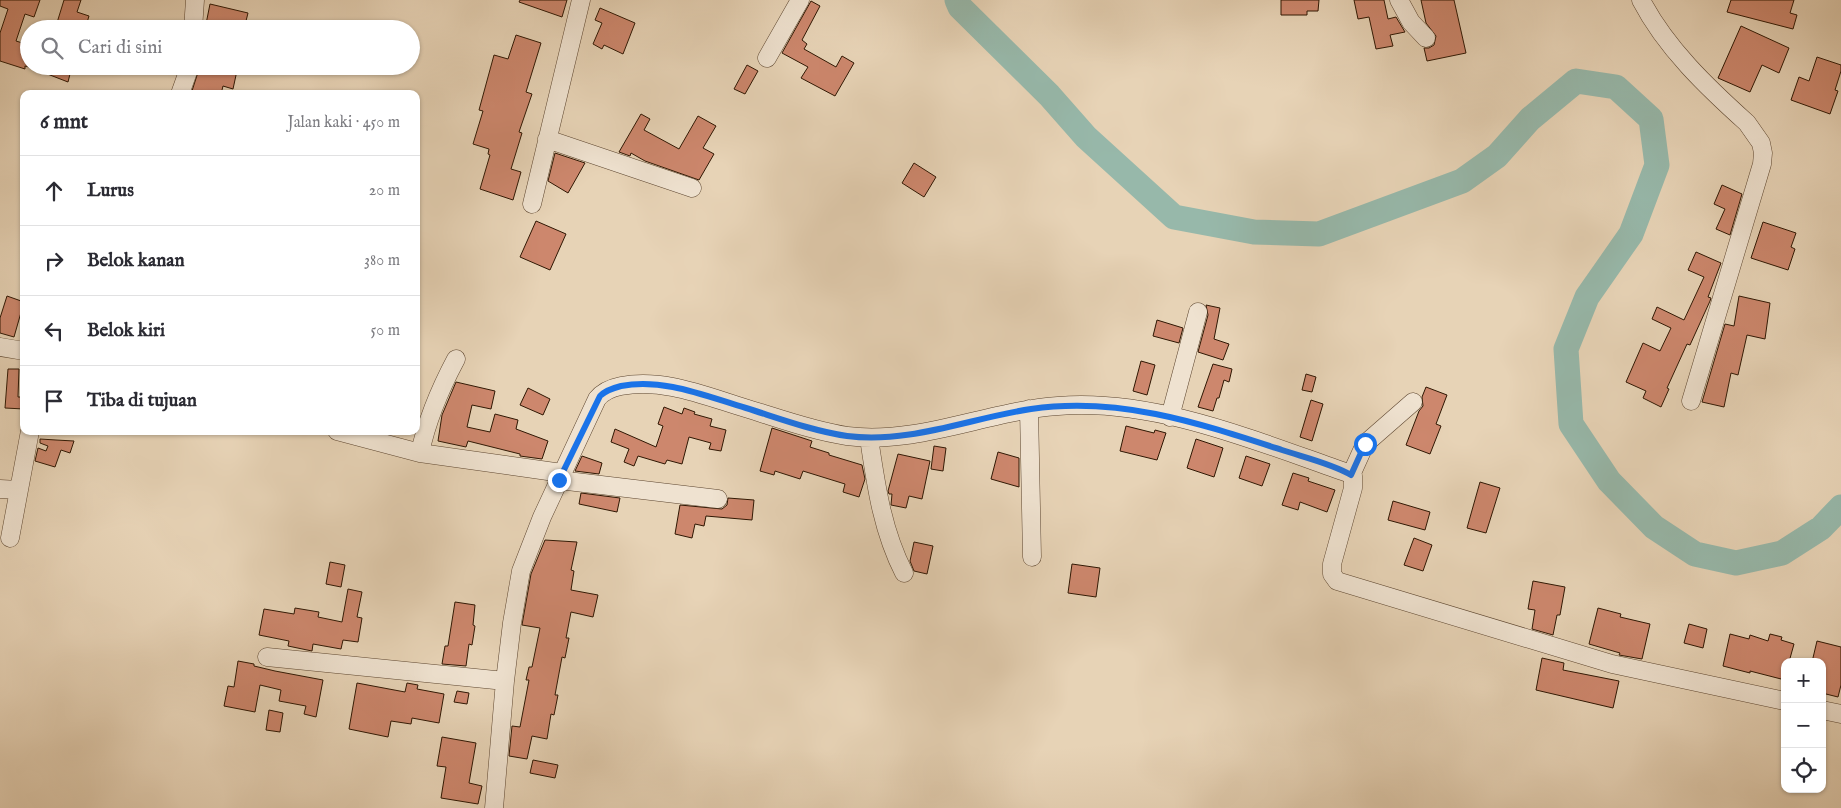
<!DOCTYPE html>
<html lang="id">
<head>
<meta charset="utf-8">
<style>
	:root { --surface:#fff; --page:#f2f2f3; --text:#2b2b33; --muted:#7c7c81; --line:#e1e1e2 }
	body { margin:0; font-family:"IM FELL English",serif; background:var(--page); color:var(--text) }
	.controls { position:absolute; right:15px; bottom:15px; display:grid; overflow:hidden; border-radius:10px; box-shadow:0 1px 4px #0004 }
	.controls button { width:45px; height:45px; display:grid; place-items:center; padding:0; border:0; border-bottom:1px solid var(--line); background:var(--surface); color:var(--text); font:25px sans-serif }
	.stop { position:absolute; width:15px; height:15px; margin:-11px; border:4px solid #1a73e8; border-radius:50%; background:#fff }
	.stop.end { background:#1a73e8; border-color:#fff; box-shadow:0 1px 5px #0008 }
	.list { margin:0; padding:0; list-style:none }
	h2 { display:flex; justify-content:space-between; align-items:center; height:65px; margin:0; padding:0 20px; font-size:21px }
	h2 small { font-size:16px; font-weight:400; color:var(--muted) }
	.list li { display:grid; grid-template-columns:32px 1fr auto; gap:15px; align-items:center; box-sizing:border-box; height:70px; padding:0 20px; border-top:1px solid var(--line) }
	.list b { display:block; font-size:19px; white-space:nowrap }
	.list em { font-size:16px; font-style:normal; color:var(--muted) }
	.icon { flex:none; width:28px; height:28px; fill:none; stroke:currentColor; stroke-width:2; stroke-linecap:round; stroke-linejoin:round }
	.map { position:relative; flex:none; width:1841px; height:808px; overflow:hidden }
	.search { position:absolute; background:var(--surface); box-shadow:0 1px 4px #0004; left:20px; top:20px; width:400px; height:55px; display:flex; align-items:center; gap:12px; box-sizing:border-box; padding:0 18px; border-radius:28px; color:var(--muted); font-size:19px }
	.panel { position:absolute; background:var(--surface); box-shadow:0 1px 4px #0004; left:20px; top:90px; width:400px; height:345px; border-radius:10px }
	.map>svg:first-child { display:block }
	.lines { fill:none; stroke-linecap:round; stroke-linejoin:round }
	.river { stroke:#97b8aa; stroke-width:25 }
	.building { fill:#cd876d; stroke:#2f1703 }
	.minor-casing { stroke:#5d4630; stroke-width:19 }
	.minor { stroke:#efe2d0; stroke-width:18 }
	.route { stroke:#1a73e8; stroke-width:6 }
</style>
</head>
<body>
<div class="map">
<svg width="1841" height="808" viewBox="0 0 1841 808">
	<rect width="100%" height="100%" fill="#e7d3b6"/>
	<filter id="stains"><feTurbulence type="fractalNoise" baseFrequency=".004" numOctaves="4"/><feColorMatrix values="0 0 0 0 .2 0 0 0 0 .09 0 0 0 0 .02 0 0 0 .5 -.17"/></filter>
	<radialGradient id="worn" r=".72"><stop offset=".6" stop-color="#630" stop-opacity="0"/><stop offset="1" stop-color="#630" stop-opacity=".3"/></radialGradient>
	<g class="lines">
		<path class="river" d="M957 0 960 7 1049 95 1086 137 1174 217 1254 232 1319 234 1462 181 1497 156 1530 119 1576 81 1616 87 1651 119 1657 165 1631 234 1587 297 1566 349 1571 424 1609 481 1654 527 1695 554 1736 563 1782 553 1821 528 1841 507"/>
	</g>
	<path class="building" d="M0 0H40L34 17 25 14 16 41 29 45V67L25 66V69L0 61V33L8 9 0 6Z
		M64 0H81L77 12 89 16 85 29H65L56 26Z
		M520 0H567L562 17 519 2Z
		M1281 0H1319L1318 11H1307V15H1281Z
		M1354 0H1384L1388 19 1396 17 1405 32 1390 35 1393 46 1376 49 1369 17 1358 19Z
		M1421 0H1454L1466 53 1427 61 1424 48H1429L1434 45 1436 36 1426 23Z
		M1731 0H1794L1790 13 1797 15 1793 29 1727 12Z
		M811 1 820 6 802 40 807 44 804 49 836 67 842 56 854 63 835 96 801 78 808 67 782 53Z
		M210 4 248 13 244 29H205Z
		M600 8 635 23 623 54 604 45 602 49 593 44 602 23 595 20Z
		M1741 26 1789 48 1779 73 1762 65 1750 92 1718 78Z
		M516 35 541 43 526 92 532 94 519 132 522 133 511 169 521 172 513 200 480 189 490 155 488 154 489 149 473 144 483 111 479 110 494 55 508 59Z
		M1817 57 1841 65V71L1835 90 1838 91 1830 114 1791 100 1799 77 1809 81Z
		M747 65 758 71 745 94 734 89Z
		M32 66H60L71 70 68 82 32 68Z
		M200 66H238L233 89 223 86 221 94H191Z
		M641 114 650 119 644 130 679 149 698 116 716 126 703 148 714 154 699 180 645 161 631 153 630 156 619 152Z
		M555 153 585 163 568 193 548 181Z
		M914 163 936 177 924 197 902 183Z
		M1722 185 1742 194 1730 235 1716 229 1725 209 1714 204Z
		M536 221 566 234 550 270 520 257Z
		M1763 222 1796 233 1791 247 1795 249 1788 270 1751 258Z
		M1696 252 1721 263 1708 297 1711 298 1710 301 1690 345 1687 344 1667 388 1669 389 1661 407 1643 398 1646 391 1626 382 1643 343 1660 351 1671 328 1652 319 1657 307 1684 320 1704 277 1688 270Z
		M7 296 24 302 14 337 0 333V318Z
		M1739 296 1770 303 1765 339 1747 335 1738 375 1731 373 1724 407 1702 402 1725 324 1734 326Z
		M1206 305 1220 308 1214 339 1229 344 1223 360 1198 352 1208 315Z
		M1157 320 1183 328 1179 343 1153 336Z
		M1141 361 1155 365 1147 395 1133 391Z
		M1213 364 1232 369 1229 382 1224 380 1219 398H1217L1213 411 1198 407Z
		M8 369H19L18 397H24V409L5 408Z
		M1306 374 1316 377 1312 392 1302 390Z
		M456 382 495 391 491 409 472 405 467 427 490 432 495 414 518 420 516 429 548 441 542 459 520 456V454L468 441 466 447 438 441 442 415Z
		M1426 387 1447 395 1436 424 1441 426 1430 454 1406 445 1419 411 1423 406 1422 397Z
		M528 388 550 399 543 415 520 405Z
		M1311 400 1323 404 1312 441 1300 437Z
		M664 407 682 414 684 408 695 412 694 414 712 419 710 426 726 430 721 451 709 449 711 443 689 437 682 464 667 460 665 464 638 456 634 466 624 462 629 449 611 442 615 429 656 447 663 426 658 424Z
		M1126 426 1154 433 1155 430 1166 433 1157 460 1120 451Z
		M772 428 812 441 810 447 829 453V455L862 465 865 479 859 497 843 492 845 484 803 471 800 479 775 471 774 475 760 471Z
		M40 439 56 440 74 441 70 453 61 450 55 467 35 461 38 448 46 451 48 446 40 443Z
		M1196 439 1223 448 1214 477 1187 468Z
		M934 446 946 448 943 471 931 469Z
		M998 452 1019 458V487L991 479Z
		M898 454 930 461 922 499 909 496 906 508 891 505 892 494H889L888 491Z
		M582 456 602 463 599 474 575 471Z
		M1246 456 1270 464 1262 486 1239 478Z
		M1293 473 1309 478 1308 481 1335 490 1327 512 1300 502 1298 510 1282 505Z
		M1480 482 1500 488 1486 533 1467 528Z
		M581 493 620 498 617 512 579 504Z
		M728 498 754 500 752 520 706 516 704 526 695 524 692 538 675 534 680 505 722 509 727 505Z
		M1393 501 1430 512 1425 530 1388 520Z
		M1414 538 1432 545 1423 571 1404 565Z
		M545 540 577 542 571 570 574 571 571 590 598 595 593 617 571 612 566 638H569L565 658 562 657 555 695H558L554 715 551 714 547 739 532 736 527 759 509 756 512 726 520 727 529 680H526L529 667H532L540 628 522 625 531 574Z
		M914 542 933 546 927 574 914 571 910 561Z
		M330 562 345 565 341 587 326 584Z
		M1072 564 1100 568 1096 597 1068 593Z
		M1533 581 1565 587 1560 615H1557L1553 635 1532 629 1535 610 1528 609Z
		M348 589 362 592 357 617 362 618 358 642 343 640 341 649 313 644 312 651 288 646 289 641 259 635 264 609 294 614 295 608 319 612 318 617 342 622Z
		M455 602 475 605 473 625 475 626 472 645 469 644 466 666 442 664 445 646H448Z
		M1598 608 1621 614 1620 617 1650 624 1642 659 1619 655 1620 653 1589 644Z
		M1689 624 1707 629 1703 648 1684 643Z
		M1730 634 1749 639 1750 635 1768 641 1770 634 1782 637 1781 640 1794 644 1789 662H1785V680L1750 671V673L1723 666Z
		M1817 641 1841 647V685L1838 697 1822 693V662H1812Z
		M1542 658 1564 663 1563 670 1619 681 1613 708 1536 690Z
		M238 661 254 664V666L275 671 323 680 316 717 304 714 306 706 279 701 281 690 260 685 255 712 224 706 228 686 234 687Z
		M357 683 405 692 407 683 418 685 417 689 444 694 439 723 412 718 411 724 391 721 388 737 349 729Z
		M457 691 469 693 467 704 454 702Z
		M269 710 283 713 280 732 266 730Z
		M442 737 476 743 469 783 482 786 478 804 441 798 446 767 437 766Z
		M533 760 558 765 555 778 530 773Z"/>
	<g class="lines">
		<defs>
			<path id="minor" d="M1399 0 1411 22 1426 38
				M1641 0C1666 48 1707 87 1747 123L1761 143 1763 153 1762 164 1691 401
				M193 29 195 0
				M767 58 800 0
				M180 94 190 66
				M547 139 692 188
				M532 204 581 0
				M0 347 24 351
				M1029 409 1032 557
				M1170 417 1198 312
				M337 431 420 453 562 473
				M869 438C876 485 882 530 904 573
				M420 453C427 419 440 389 456 359
				M1351 475 1365 444 1413 402
				M559 480 718 499
				M0 489 19 490
				M10 538 30 431
				M267 657 505 681
				M1822 710 1841 714
				M494 808 505 681 512 623 521 571 542 517 597 399C603 391 611 388 621 386 664 378 705 396 745 408 778 418 813 431 847 436 919 445 987 411 1058 406 1155 398 1258 442 1348 473L1353 476V488L1332 564V574L1337 581 1612 664 1785 701"/>
		</defs>
		<use href="#minor" class="minor-casing"/>
		<use href="#minor" class="minor"/>
	</g>
	<g class="lines">
		<path class="route" d="M559 480 600 396C606 390 613 388 621 386 664 378 705 396 746 408 778 418 813 431 847 436 910 444 970 418 1031 409 1119 396 1199 423 1282 450 1303 457 1333 464 1351 475L1365 444"/>
	</g>
	<rect width="100%" height="100%" filter="url(#stains)"/>
	<rect width="100%" height="100%" fill="url(#worn)"/>
</svg>
<div class="controls">
<button>+</button>
<button>−</button>
<button><svg class="icon" aria-label="locate" viewBox="0 0 24 24"><circle cx="12" cy="12" r="6"/><path d="M12 2v4M12 18v4M2 12h4M18 12h4"/></svg></button>
</div>
<div class="stop" style="left:1365px;top:444px"></div>
<div class="stop end" style="left:559px;top:480px"></div>
<div class="search"><svg class="icon" aria-label="search" viewBox="0 0 24 24"><circle cx="10" cy="10" r="6"/><path d="M15 15l6 6"/></svg>Cari di sini</div>
<section class="panel">
<h2>6 mnt<small>Jalan kaki · 450 m</small></h2>
<ul class="list">
<li><svg class="icon" aria-label="ahead" viewBox="0 0 24 24"><path d="M12 20V5M6 11l6-6 6 6"/></svg><div><b>Lurus</b></div><em>20 m</em></li>
<li><svg class="icon" aria-label="right" viewBox="0 0 24 24"><path d="M7 20v-9h11M14 6l5 5-5 5"/></svg><div><b>Belok kanan</b></div><em>380 m</em></li>
<li><svg class="icon" aria-label="left" viewBox="0 0 24 24"><path d="M17 20v-9H6M10 6l-5 5 5 5"/></svg><div><b>Belok kiri</b></div><em>50 m</em></li>
<li><svg class="icon" aria-label="arrive" viewBox="0 0 24 24"><path d="M6 21V4h12l-3 4 3 4H6"/></svg><div><b>Tiba di tujuan</b></div></li>
</ul>
</section>
</div>
</body>
</html>
